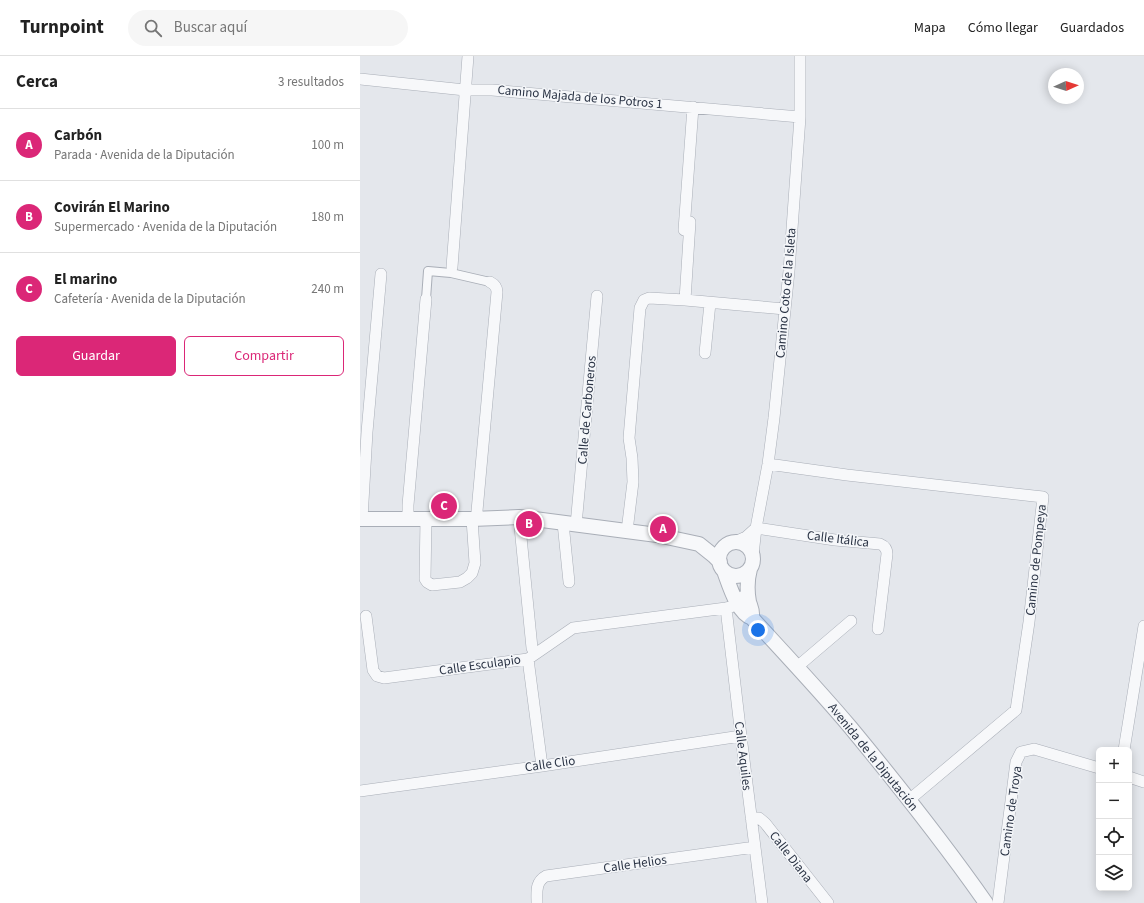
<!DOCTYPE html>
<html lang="es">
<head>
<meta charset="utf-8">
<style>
	:root { --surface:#fff; --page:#f6f6f6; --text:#222; --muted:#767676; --line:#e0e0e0; --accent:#db2777 }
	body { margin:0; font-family:"Source Sans 3",sans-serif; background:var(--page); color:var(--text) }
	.controls { position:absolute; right:12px; bottom:12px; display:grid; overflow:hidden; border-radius:6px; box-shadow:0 2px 10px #0003 }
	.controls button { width:36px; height:36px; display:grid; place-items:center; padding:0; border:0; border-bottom:1px solid var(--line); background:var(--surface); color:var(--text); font:20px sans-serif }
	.compass { position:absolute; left:688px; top:12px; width:36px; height:36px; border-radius:50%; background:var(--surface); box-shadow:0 2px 10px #0003; rotate:87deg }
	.you { position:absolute; left:398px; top:574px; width:14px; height:14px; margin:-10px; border:3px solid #fff; border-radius:50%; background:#1a73e8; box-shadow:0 0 0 6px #1a73e833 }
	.badge { display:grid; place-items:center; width:26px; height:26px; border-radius:50%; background:var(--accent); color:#fff; font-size:13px; font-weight:700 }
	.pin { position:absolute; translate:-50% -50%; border:2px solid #fff; box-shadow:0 1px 4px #0006 }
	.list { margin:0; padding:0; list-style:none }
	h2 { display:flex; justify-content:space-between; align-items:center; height:52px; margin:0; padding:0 16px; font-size:17px }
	h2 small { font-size:13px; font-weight:400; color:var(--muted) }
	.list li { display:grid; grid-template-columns:26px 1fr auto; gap:12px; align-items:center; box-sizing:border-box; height:72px; padding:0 16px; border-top:1px solid var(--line) }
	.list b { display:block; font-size:15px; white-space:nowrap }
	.list p { margin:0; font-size:13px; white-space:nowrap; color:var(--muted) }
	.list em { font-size:13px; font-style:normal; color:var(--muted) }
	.actions { display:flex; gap:8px; padding:12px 16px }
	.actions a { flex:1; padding:9px 0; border:1px solid var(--accent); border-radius:6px; text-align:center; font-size:14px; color:var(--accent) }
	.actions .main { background:var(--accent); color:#fff }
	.icon { flex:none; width:22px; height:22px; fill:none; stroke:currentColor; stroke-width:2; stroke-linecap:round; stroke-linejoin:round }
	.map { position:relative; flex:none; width:784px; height:847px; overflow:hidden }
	header { display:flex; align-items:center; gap:24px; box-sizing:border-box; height:56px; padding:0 20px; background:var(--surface); border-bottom:1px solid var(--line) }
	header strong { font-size:19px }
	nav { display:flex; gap:22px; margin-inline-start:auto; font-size:14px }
	.search { width:280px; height:36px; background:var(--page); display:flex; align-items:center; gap:10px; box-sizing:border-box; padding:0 14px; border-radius:22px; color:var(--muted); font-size:15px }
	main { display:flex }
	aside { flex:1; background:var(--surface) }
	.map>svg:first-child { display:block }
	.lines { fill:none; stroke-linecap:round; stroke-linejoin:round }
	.pedestrian-casing { stroke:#a9aeb7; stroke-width:10 }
	.minor-casing { stroke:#a9aeb7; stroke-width:12 }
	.tertiary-casing { stroke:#a9aeb7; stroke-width:16 }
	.pedestrian { stroke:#f7f8fa; stroke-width:8 }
	.minor { stroke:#f7f8fa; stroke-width:11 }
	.tertiary { stroke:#f7f8fa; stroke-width:14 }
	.labels { text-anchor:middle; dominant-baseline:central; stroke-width:3; stroke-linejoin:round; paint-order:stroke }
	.street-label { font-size:13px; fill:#2b3445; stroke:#f4f6f9 }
</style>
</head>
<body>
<header>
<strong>Turnpoint</strong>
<div class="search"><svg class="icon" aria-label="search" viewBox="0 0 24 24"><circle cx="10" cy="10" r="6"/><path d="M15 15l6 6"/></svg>Buscar aquí</div>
<nav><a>Mapa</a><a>Cómo llegar</a><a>Guardados</a></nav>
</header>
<main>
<aside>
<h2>Cerca<small>3 resultados</small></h2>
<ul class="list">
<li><span class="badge">A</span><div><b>Carbón</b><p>Parada · Avenida de la Diputación</p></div><em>100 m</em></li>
<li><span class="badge">B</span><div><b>Covirán El Marino</b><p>Supermercado · Avenida de la Diputación</p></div><em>180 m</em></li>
<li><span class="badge">C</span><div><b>El marino</b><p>Cafetería · Avenida de la Diputación</p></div><em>240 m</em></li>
</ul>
<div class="actions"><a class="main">Guardar</a><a>Compartir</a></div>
</aside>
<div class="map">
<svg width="784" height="847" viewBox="0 0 784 847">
	<rect width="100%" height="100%" fill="#e4e7ec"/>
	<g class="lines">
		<defs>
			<path id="pedestrian" d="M66 243 68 215 91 217 130 226"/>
			<path id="minor" d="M0 23 105 34H132L440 61
				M324 174 333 51
				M92 211 108 0
				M325 244 330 166
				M345 297 350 247
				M408 408 487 419 683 441 669 566 656 654 549 744
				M159 461 172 592 175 598
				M2 463 7 376 21 218
				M48 463V449L66 243
				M66 463 65 523 67 526 72 529 100 526 107 522 112 517 115 507 112 463
				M118 463 117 455 137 236C137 231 134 228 130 226
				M203 467 209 526
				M216 469 237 240
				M396 472 475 484 520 488C525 490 527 493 527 498L518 573
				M267 475 273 426 272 402 269 382 280 252 284 244 289 242 325 244 425 253
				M375 486 386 481 396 472
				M393 499 396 472 408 408 414 362 429 215 440 61V0
				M366 552 381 680 402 847
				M6 560 13 614 17 620 24 622 168 603 213 572 366 552 371 551 382 541
				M168 603 182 710
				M437 611 491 565
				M764 694 784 570
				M769 721 784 726
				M0 735 182 710 381 680
				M391 762H399L405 767 468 847
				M177 847C177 836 175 826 186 820L395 791
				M638 847 656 706 661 696 674 693 739 712"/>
			<path id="tertiary" d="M0 463H112L159 461 297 479 339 488 354 500 360 506
				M359 503a17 17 0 1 1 34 0a17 17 0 1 1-34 0Z
				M390 513C387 524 387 535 389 546 391 552 393 555 392 562
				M364 515C369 528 377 557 392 562 425 598 459 634 491 672 538 729 584 787 626 847"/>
		</defs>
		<use href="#pedestrian" class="pedestrian-casing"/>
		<use href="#minor" class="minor-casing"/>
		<use href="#tertiary" class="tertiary-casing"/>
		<use href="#pedestrian" class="pedestrian"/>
		<use href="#minor" class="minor"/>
		<use href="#tertiary" class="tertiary"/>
	</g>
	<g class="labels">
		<g class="street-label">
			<text transform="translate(220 41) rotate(5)">Camino Majada de los Potros 1</text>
			<text transform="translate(426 237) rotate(-85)">Camino Coto de la Isleta</text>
			<text transform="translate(227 354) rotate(-85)">Calle de Carboneros</text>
			<text transform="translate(478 483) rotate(7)">Calle Itálica</text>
			<text transform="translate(676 504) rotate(-84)">Camino de Pompeya</text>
			<text transform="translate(120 609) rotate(-8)">Calle Esculapio</text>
			<text transform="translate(383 700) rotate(83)">Calle Aquiles</text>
			<text transform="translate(513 701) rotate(51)">Avenida de la Diputación</text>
			<text transform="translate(190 708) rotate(-8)">Calle Clio</text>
			<text transform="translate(651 755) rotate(-82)">Camino de Troya</text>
			<text transform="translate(431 801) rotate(52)">Calle Diana</text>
			<text transform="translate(275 808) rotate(-8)">Calle Helios</text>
		</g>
	</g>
</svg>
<div class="controls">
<button>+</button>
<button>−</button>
<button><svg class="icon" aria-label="locate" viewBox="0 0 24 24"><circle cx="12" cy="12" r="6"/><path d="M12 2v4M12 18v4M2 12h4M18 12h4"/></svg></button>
<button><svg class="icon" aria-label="layers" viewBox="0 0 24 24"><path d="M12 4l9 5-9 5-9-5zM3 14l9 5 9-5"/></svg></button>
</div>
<svg class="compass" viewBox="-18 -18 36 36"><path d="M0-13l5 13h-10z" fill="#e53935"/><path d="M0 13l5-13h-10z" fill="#767676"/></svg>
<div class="you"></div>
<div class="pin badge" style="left:303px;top:473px">A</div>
<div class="pin badge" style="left:169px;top:468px">B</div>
<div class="pin badge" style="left:84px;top:450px">C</div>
</div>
</main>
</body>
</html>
